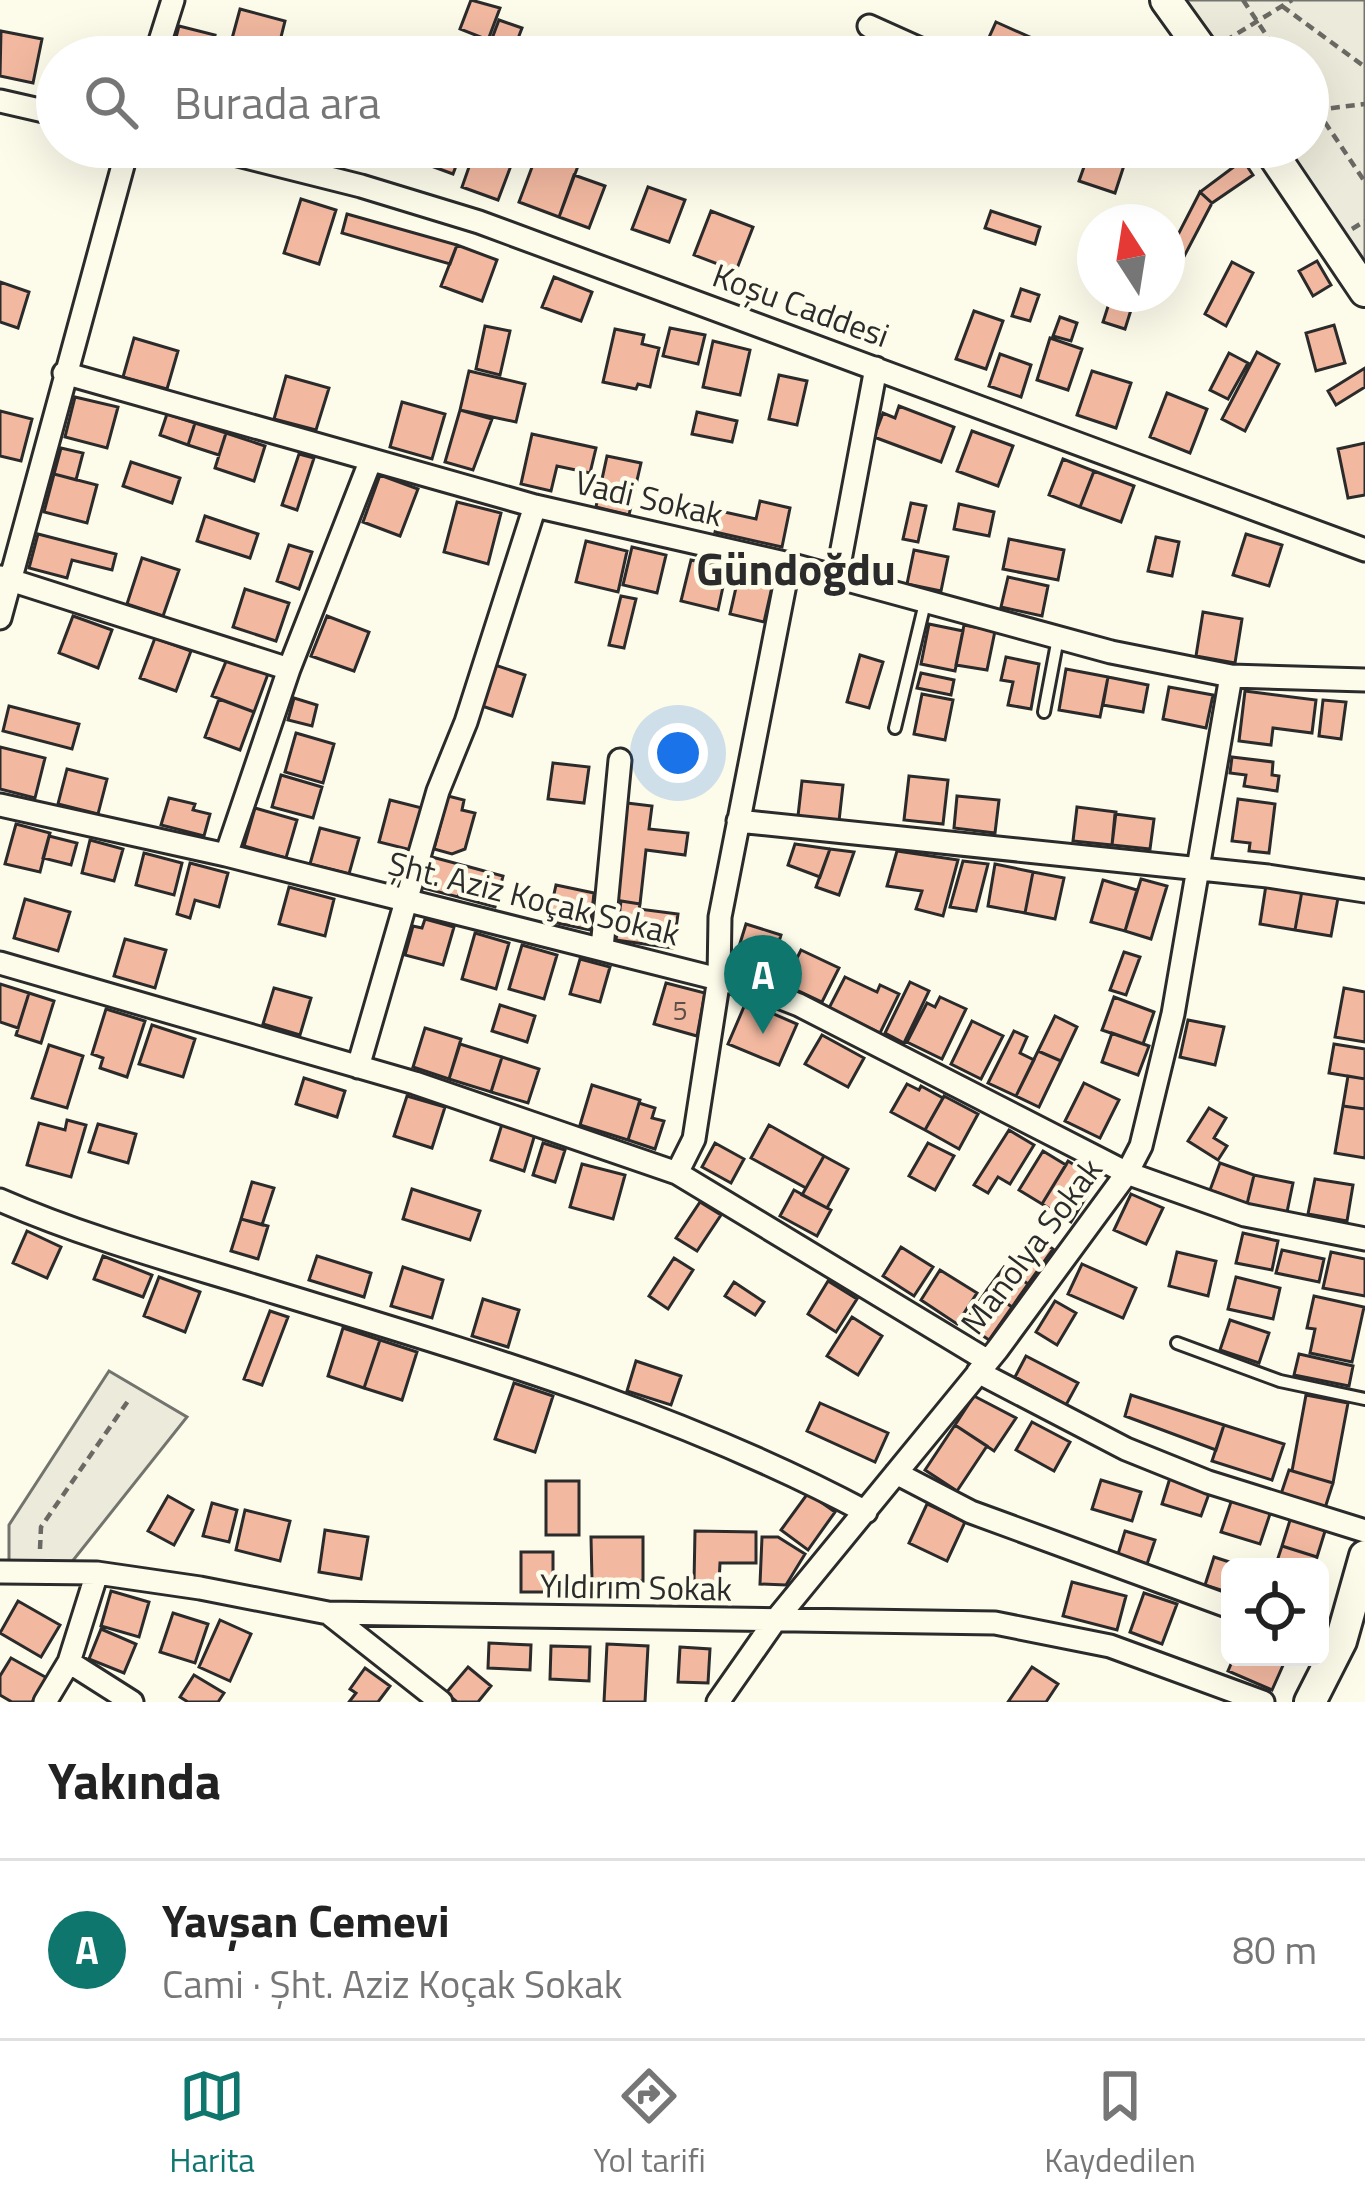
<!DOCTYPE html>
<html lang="tr">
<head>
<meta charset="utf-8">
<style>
	:root { --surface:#fff; --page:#f2f2f2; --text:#222; --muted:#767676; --line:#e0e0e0; --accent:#0f766e }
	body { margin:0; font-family:"Titillium Web",sans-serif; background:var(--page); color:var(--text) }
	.controls { position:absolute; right:36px; bottom:36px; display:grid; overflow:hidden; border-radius:18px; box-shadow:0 12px 48px #0002 }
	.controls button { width:108px; height:108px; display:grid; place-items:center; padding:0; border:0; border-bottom:3px solid var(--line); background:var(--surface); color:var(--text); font:60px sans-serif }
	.compass { position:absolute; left:1077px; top:204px; width:108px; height:108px; border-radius:50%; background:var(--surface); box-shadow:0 12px 48px #0002; rotate:348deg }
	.you { position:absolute; left:678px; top:753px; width:42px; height:42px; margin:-30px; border:9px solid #fff; border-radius:50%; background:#1a73e8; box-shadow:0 0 0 18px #1a73e833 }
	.badge { display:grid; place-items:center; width:78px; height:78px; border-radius:50%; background:var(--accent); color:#fff; font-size:39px; font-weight:700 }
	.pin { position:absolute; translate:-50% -99px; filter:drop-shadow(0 3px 6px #0008) }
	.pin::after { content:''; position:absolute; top:63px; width:42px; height:36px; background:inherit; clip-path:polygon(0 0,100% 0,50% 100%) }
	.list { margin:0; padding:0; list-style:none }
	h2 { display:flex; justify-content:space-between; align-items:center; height:156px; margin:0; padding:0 48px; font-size:51px }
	h2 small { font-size:39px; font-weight:400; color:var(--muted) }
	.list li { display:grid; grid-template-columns:78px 1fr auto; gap:36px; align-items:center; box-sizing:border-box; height:180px; padding:0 48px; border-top:3px solid var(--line) }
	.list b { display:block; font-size:45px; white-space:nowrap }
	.list p { margin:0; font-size:39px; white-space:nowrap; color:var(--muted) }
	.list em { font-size:39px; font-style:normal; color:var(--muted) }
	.icon { flex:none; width:66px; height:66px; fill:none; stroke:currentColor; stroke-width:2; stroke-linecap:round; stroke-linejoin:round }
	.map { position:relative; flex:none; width:1365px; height:1702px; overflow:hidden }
	.search { position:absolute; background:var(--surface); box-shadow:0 12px 48px #0002; left:36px; right:36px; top:36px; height:132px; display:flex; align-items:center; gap:30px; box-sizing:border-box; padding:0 42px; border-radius:66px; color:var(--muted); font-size:45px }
	.sheet { height:336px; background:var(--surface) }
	nav { display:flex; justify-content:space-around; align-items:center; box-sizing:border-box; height:168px; border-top:3px solid var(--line); background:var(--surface); font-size:33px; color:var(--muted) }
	nav a { display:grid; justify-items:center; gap:6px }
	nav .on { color:var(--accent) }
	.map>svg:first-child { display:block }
	.green { fill:#ecebdb; stroke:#74746e; stroke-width:3 }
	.building { fill:#f2b8a0; stroke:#2b2b2b; stroke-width:3 }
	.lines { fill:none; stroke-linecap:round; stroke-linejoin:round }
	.lane-casing { stroke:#2b2b2b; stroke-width:16 }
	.street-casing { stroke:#2b2b2b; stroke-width:27 }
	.secondary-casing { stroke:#2b2b2b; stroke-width:36 }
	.path { stroke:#6a6964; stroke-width:4.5; stroke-dasharray:9 6; stroke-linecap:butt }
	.lane { stroke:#fdfbea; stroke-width:10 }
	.street { stroke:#fdfbea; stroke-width:21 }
	.secondary { stroke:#fdfbea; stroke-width:30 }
	.labels { text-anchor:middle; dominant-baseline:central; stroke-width:9; stroke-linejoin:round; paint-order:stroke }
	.number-label { font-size:27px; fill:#5d4e48 }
	.street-label { font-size:33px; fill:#2b2b2b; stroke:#fdfbea }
	.district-label { font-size:45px; font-weight:bold; fill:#2b2b2b; stroke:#fdfbea }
</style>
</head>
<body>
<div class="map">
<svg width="1365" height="1702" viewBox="0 0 1365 1702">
	<rect width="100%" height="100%" fill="#fdfbea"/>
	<path class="green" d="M1166 0H1365V291L1268 147H1308V57H1207Z
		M109 1371 187 1417 63 1573 9 1572V1525Z"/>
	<path class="building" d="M471 0 500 8 488 40 460 29Z
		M240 9 285 21 276 57 230 46Z
		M499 20 522 28 511 57H485Z
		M996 22 1050 46 1045 57H1013L986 44Z
		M179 26 215 35 209 57H171Z
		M1 31 42 39 33 83 0 76Z
		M864 37 907 57H855Z
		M420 147H463L453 174 415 160Z
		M476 147 495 154 498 147H518L498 200 462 187Z
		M1091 147H1130L1115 193 1079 181Z
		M538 151 578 166 559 217 519 202Z
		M1243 160 1253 175 1212 203 1200 192Z
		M574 175 605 186 589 228 559 217Z
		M648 187 685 200 669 242 632 229Z
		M1200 192 1212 203 1167 289V256Z
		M301 199 336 210 319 264 284 253Z
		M711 211 753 227 736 271 694 255Z
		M991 211 1040 227 1035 244 985 228Z
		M347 214 457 245 450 264 342 233Z
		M457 245 497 260 482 301 441 286Z
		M1317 261 1331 285 1313 296 1299 271Z
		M1232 262 1253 273 1226 326 1205 314Z
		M554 277 592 292 581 321 542 307Z
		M0 282 29 292 18 328 0 322Z
		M1021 289 1039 295 1030 321 1012 316Z
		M1112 294H1136L1125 329 1103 322Z
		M974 311 1003 321 986 369 956 359Z
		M1060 317 1077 323 1071 341 1053 336Z
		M1334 325 1345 363 1316 371 1306 333Z
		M485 326 510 331 500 375 476 369Z
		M670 328 705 335 698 364 663 356Z
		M615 329 644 335 642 344 659 348 650 387 638 384 636 389 603 382Z
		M134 338 178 351 167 389 123 377Z
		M1050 338 1082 349 1068 390 1037 380Z
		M713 341 750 350 740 395 703 387Z
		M1257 352 1279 364 1245 431 1222 419Z
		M1229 353 1248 363 1228 399 1210 390Z
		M1000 354 1031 365 1021 397 989 386Z
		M1365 368V387L1336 405 1328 391Z
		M469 371 525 384 516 422 460 410Z
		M1092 371 1131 383 1116 428 1077 415Z
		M779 375 807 381 797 425 769 419Z
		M286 376 329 388 316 430 274 419Z
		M1167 393 1207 409 1190 453 1150 437Z
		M75 397 118 407 107 448 65 437Z
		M402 402 445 414 432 459 390 447Z
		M899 406 954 427 941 462 874 437 883 413 895 418Z
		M460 410 492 419 473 470 445 462Z
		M0 411 32 419 21 461 0 456Z
		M697 412 737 421 732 442 692 434Z
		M167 414 195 423 188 445 160 435Z
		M195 423 226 433 219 455 188 445Z
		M972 431 1013 446 998 486 957 471Z
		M226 433 265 446 254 481 215 468Z
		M532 434 596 448 590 473 557 466 551 491 521 484Z
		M1365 443V495L1348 498 1338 449Z
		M61 448 83 453 76 480 54 474Z
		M299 454 314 458 297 510 282 505Z
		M607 456 641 463 629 515 596 507Z
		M1063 459 1094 471 1080 507 1049 495Z
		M131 462 180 478 172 503 123 486Z
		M1094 471 1134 486 1121 522 1080 507Z
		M54 474 97 485 87 523 44 512Z
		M380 475 418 489 400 536 363 522Z
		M760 501 790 508 782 547 715 532 720 511 756 519Z
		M457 502 501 513 488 564 444 552Z
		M911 503 926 506 918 542 903 539Z
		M959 504 994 512 989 536 954 529Z
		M205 516 258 534 250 558 197 541Z
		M38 534 116 554 112 570 72 560 67 578 29 568Z
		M1246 534 1282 545 1269 586 1233 575Z
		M1156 537 1179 542 1172 576 1148 571Z
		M1009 539 1064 550 1058 580 1003 569Z
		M586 541 627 551 618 592 576 582Z
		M289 545 312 552 299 589 277 581Z
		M632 547 666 555 657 593 623 585Z
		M914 550 948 557 941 591 907 584Z
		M142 558 179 570 163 616 127 604Z
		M691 560 727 568 718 610 681 601Z
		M740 570 774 578 764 622 730 614Z
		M1008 577 1048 586 1042 616 1001 607Z
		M245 589 289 603 276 641 233 627Z
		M621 596 636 599 624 648 609 645Z
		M1203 612 1242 619 1235 663 1196 656Z
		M73 616 112 630 98 668 59 653Z
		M327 616 369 632 354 671 311 656Z
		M929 624 963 631 955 671 921 664Z
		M964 625 995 631 987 670 956 665Z
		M155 638 191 651 176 691 140 678Z
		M860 655 883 662 869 708 847 702Z
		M1006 657 1039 664 1031 709 1008 705 1013 682 1001 680Z
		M227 659 268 674 254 712 212 696Z
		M495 665 525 675 512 716 482 706Z
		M1066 669 1108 677 1100 717 1059 710Z
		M921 673 954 680 951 695 917 688Z
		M1108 677 1148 685 1143 712 1103 705Z
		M1169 687 1213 695 1206 728 1163 719Z
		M1245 691 1316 700 1312 733 1273 728 1271 745 1239 741Z
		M922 694 953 700 945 740 914 734Z
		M294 698 317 705 312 726 288 720Z
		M219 699 254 712 240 750 205 737Z
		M1323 700 1346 702 1341 739 1319 736Z
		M9 706 79 724 72 749 3 731Z
		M296 733 334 744 323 783 285 772Z
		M0 747 45 758 35 798 0 789Z
		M1232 757 1273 762 1272 775 1279 776 1277 791 1244 786 1246 775 1230 773Z
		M553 763 589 767 584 803 548 799Z
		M67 769 107 779 98 814 58 804Z
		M281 775 322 787 313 818 272 807Z
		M909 776 948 780 943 824 904 820Z
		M802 781 843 785 839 821 798 816Z
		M448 796 464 800 462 810 475 813 465 849 452 854 434 849Z
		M957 796 999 800 995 833 954 828Z
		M169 798 195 804 193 810 210 814 204 836 161 825Z
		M1238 799 1275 804 1269 853 1249 851 1250 843 1232 841Z
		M390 800 422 808 411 850 379 842Z
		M627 803 652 806 649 829 688 833 685 855 646 850 640 904 615 900Z
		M1077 807 1116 812 1112 845 1073 841Z
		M255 808 297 820 286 858 244 846Z
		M1115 814 1154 819 1150 849 1112 845Z
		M16 824 50 833 40 872 5 864Z
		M320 828 359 838 349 874 310 864Z
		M49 836 77 843 71 865 43 858Z
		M90 840 123 849 114 881 82 873Z
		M795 844 830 849 820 877 788 865Z
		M830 849 854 852 839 895 816 887Z
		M897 851 958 860 943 916 916 909 922 891 887 886Z
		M144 853 182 863 174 895 136 885Z
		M432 857 466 866 458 897 423 888Z
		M963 861 988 864 976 911 950 907Z
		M190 863 228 873 219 907 195 900 190 918 177 914Z
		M995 864 1033 872 1025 913 988 906Z
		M466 866 503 876 495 907 458 897Z
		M1033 872 1064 878 1055 919 1025 913Z
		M1141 879 1167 886 1151 939 1125 931Z
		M1103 880 1137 890 1125 931 1091 922Z
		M556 885 594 893 590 930 548 921Z
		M1266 885 1302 891 1295 930 1260 924Z
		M289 887 334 899 325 936 279 924Z
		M1302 891 1338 898 1331 936 1295 930Z
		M25 899 70 912 58 951 14 938Z
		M621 901 640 904 639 909 678 914 673 948 616 940Z
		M425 919 454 927 443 965 405 955 413 926 422 928Z
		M746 924 781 935 768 977 733 966Z
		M475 933 509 943 496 989 462 979Z
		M125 939 166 950 155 988 114 976Z
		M522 945 557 955 544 999 509 989Z
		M801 950 839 968 822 1002 784 984Z
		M1124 952 1140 957 1126 995 1110 990Z
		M580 959 610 967 600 1002 570 994Z
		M845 977 877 992 880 985 899 994 880 1033 829 1008Z
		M910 982 929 991 904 1043 885 1033Z
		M666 983 705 993 697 1036 654 1024Z
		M0 984 29 993 18 1028 0 1022Z
		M274 988 311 998 300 1035 263 1024Z
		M1344 988 1365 992V1042L1335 1037Z
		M29 993 54 1001 41 1043 16 1035Z
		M940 997 966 1009 942 1059 907 1042 927 1003 935 1007Z
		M1114 997 1154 1012 1143 1044 1102 1030Z
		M746 1002 797 1024 779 1065 728 1044Z
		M500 1005 535 1016 527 1042 492 1031Z
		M106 1009 145 1021 127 1077 100 1068 103 1058 92 1054Z
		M1055 1016 1077 1027 1061 1061 1038 1051Z
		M1188 1020 1224 1027 1215 1065 1180 1057Z
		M972 1021 1003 1036 981 1079 951 1064Z
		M152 1025 195 1039 183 1077 139 1064Z
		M425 1028 461 1039 449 1079 413 1067Z
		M1014 1031 1027 1037 1020 1053 1034 1060 1016 1096 988 1083Z
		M1112 1033 1149 1046 1138 1075 1102 1062Z
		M822 1035 864 1058 848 1087 805 1064Z
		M460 1044 502 1057 491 1092 449 1079Z
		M1334 1044 1365 1049V1079L1329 1073Z
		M49 1045 83 1056 67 1108 32 1098Z
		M1038 1051 1061 1061 1039 1107 1016 1096Z
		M502 1057 539 1069 528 1103 491 1092Z
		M1348 1076 1365 1079V1109L1343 1106Z
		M304 1078 345 1091 337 1117 296 1104Z
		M1084 1083 1119 1100 1100 1138 1065 1121Z
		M907 1084 919 1090 921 1086 943 1098 925 1130 891 1112Z
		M592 1085 640 1100 628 1140 580 1125Z
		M407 1096 445 1107 432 1148 394 1136Z
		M944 1096 978 1114 959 1149 925 1130Z
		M639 1103 655 1108 652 1118 664 1121 655 1149 628 1140Z
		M1343 1106 1365 1109V1158L1335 1153Z
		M1209 1108 1226 1118 1214 1138 1227 1146 1218 1160 1188 1141Z
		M67 1120 86 1125 71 1177 27 1165 39 1123 65 1130Z
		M98 1124 136 1134 128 1163 89 1152Z
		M502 1124 535 1134 524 1171 491 1160Z
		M769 1125 824 1156 806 1188 751 1158Z
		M1009 1130 1034 1145 1010 1184 998 1177 988 1193 974 1185Z
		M543 1143 565 1150 555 1182 533 1175Z
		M715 1143 744 1159 731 1183 702 1167Z
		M928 1143 954 1156 935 1190 909 1176Z
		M1043 1151 1066 1165 1042 1204 1019 1190Z
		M824 1156 848 1169 827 1208 802 1195Z
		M1068 1161 1097 1179 1071 1222 1042 1204Z
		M1220 1163 1254 1175 1247 1204 1210 1190Z
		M582 1164 625 1175 613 1219 570 1207Z
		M1254 1175 1293 1183 1287 1212 1247 1204Z
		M1315 1179 1353 1185 1347 1221 1308 1214Z
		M252 1182 274 1188 262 1225 241 1219Z
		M412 1189 480 1211 470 1240 403 1219Z
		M794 1190 831 1210 817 1236 780 1216Z
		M1131 1194 1163 1208 1146 1244 1114 1230Z
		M700 1202 721 1215 697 1251 676 1238Z
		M241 1219 268 1226 258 1259 231 1251Z
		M27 1231 61 1247 47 1278 13 1263Z
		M1243 1233 1278 1241 1272 1270 1236 1263Z
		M1035 1236 1053 1249 1028 1284 1010 1271Z
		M901 1247 933 1267 914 1296 883 1276Z
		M1282 1250 1324 1259 1319 1282 1276 1273Z
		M1177 1252 1216 1261 1208 1296 1169 1286Z
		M1331 1252 1365 1259V1296L1323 1288Z
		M103 1256 152 1275 143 1297 94 1279Z
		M317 1256 371 1273 364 1297 309 1280Z
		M674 1258 693 1270 668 1309 649 1296Z
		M1082 1264 1136 1288 1123 1318 1068 1294Z
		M403 1267 443 1280 432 1318 391 1306Z
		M1004 1267 1028 1284 1012 1307 987 1290Z
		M940 1270 977 1293 957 1324 921 1300Z
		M159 1277 200 1292 185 1332 144 1316Z
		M1236 1277 1280 1288 1273 1319 1228 1309Z
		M828 1281 857 1299 836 1332 808 1314Z
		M734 1282 764 1302 755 1315 725 1296Z
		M987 1290 1012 1307 989 1340 964 1323Z
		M1314 1296 1364 1307 1352 1362 1310 1353 1315 1329 1307 1328Z
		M483 1299 519 1310 508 1347 472 1336Z
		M1055 1301 1076 1313 1057 1345 1036 1332Z
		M270 1311 288 1317 262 1385 244 1379Z
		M852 1317 882 1336 858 1375 827 1356Z
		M1230 1320 1269 1333 1259 1363 1220 1350Z
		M343 1328 380 1340 364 1388 328 1376Z
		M380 1340 417 1352 402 1400 364 1388Z
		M1299 1354 1353 1366 1349 1386 1294 1375Z
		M1026 1356 1078 1383 1066 1405 1015 1377Z
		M636 1361 681 1376 671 1405 627 1391Z
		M514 1383 553 1396 535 1452 495 1439Z
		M1131 1395 1224 1425 1216 1450 1125 1416Z
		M1306 1395 1348 1403 1333 1483 1292 1471Z
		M974 1396 1016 1418 994 1451 955 1425Z
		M820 1403 888 1433 875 1462 807 1431Z
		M1032 1422 1070 1442 1054 1471 1016 1450Z
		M955 1425 987 1446 957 1491 925 1470Z
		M1224 1425 1284 1444 1272 1480 1212 1461Z
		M1289 1470 1333 1483 1325 1508 1281 1494Z
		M1170 1478 1210 1491 1201 1516 1162 1504Z
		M1101 1480 1141 1492 1132 1521 1092 1509Z
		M546 1481H579V1535H546Z
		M808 1493 835 1512 808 1550 781 1530Z
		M168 1496 193 1510 174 1545 148 1531Z
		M1232 1499 1271 1511 1260 1544 1221 1532Z
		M212 1503 237 1510 229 1542 203 1536Z
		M927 1504 965 1522 947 1561 909 1543Z
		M245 1510 290 1521 280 1561 236 1550Z
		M1291 1517 1326 1528 1317 1557 1282 1546Z
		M325 1530 368 1537 361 1579 319 1572Z
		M695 1531 756 1532V1563H720L719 1583H694Z
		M1125 1531 1155 1540 1147 1564 1118 1554Z
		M591 1537H643V1581H592Z
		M762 1537H778L805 1554 786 1585 760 1584Z
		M1282 1546 1317 1557 1314 1567H1275Z
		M521 1552H553V1592H521Z
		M1214 1557 1245 1567H1230V1593L1205 1585Z
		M1072 1582 1126 1596 1117 1630 1063 1616Z
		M111 1591 149 1602 139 1637 101 1626Z
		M1144 1593 1177 1604 1162 1644 1130 1632Z
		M18 1601 60 1625 41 1657 0 1633Z
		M173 1613 208 1624 195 1663 160 1652Z
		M220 1620 251 1634 230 1681 199 1667Z
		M101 1629 136 1644 124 1673 89 1659Z
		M489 1643 531 1645 530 1670 488 1668Z
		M607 1644 648 1646 645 1702H604Z
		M551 1646 590 1647 589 1681 550 1679Z
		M680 1647 710 1649 708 1683 678 1682Z
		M1234 1657H1270L1284 1663 1272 1690 1228 1671Z
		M11 1658 47 1678 32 1702H12L0 1695V1676Z
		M468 1667 491 1686 478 1702H457L446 1693Z
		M1032 1667 1058 1684 1046 1702H1008Z
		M365 1668 390 1686 378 1702H349L356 1693 350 1689Z
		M194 1675 224 1693 218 1702H188L180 1697Z"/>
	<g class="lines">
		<defs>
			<path id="lane" d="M1044 712 1058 638
				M895 728 925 603
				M1177 1343 1280 1381 1365 1399"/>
			<path id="street" d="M869 26 938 57
				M155 57 173 0
				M0 101 57 114
				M206 147 361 186 479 222 1365 550
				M64 373 535 506 789 564 1111 652 1231 676 1365 680
				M837 576 876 368
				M1 577 289 669
				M0 618 128 147
				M0 805 226 855 758 989 799 1005 1127 1173 1245 1215 1365 1239
				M738 821 1268 876 1365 891
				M226 855 289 669 370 462
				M602 948 620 760
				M0 963 415 1083 677 1173 988 1361
				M358 1067 438 791 466 722 535 506
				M677 1173 694 1139 719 978 720 917 789 564
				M0 1200C89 1239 184 1264 277 1293 477 1354 681 1413 866 1512
				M978 1372 1126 1449 1208 1482 1365 1531
				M896 1473 971 1512 1230 1607
				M0 1572 97 1573 200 1588 328 1613 995 1623 1110 1646 1263 1702
				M328 1613 441 1702
				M69 1662 132 1702
				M45 1702 69 1662 97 1573
				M718 1702 774 1622 997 1350 1127 1173 1141 1146 1173 1014 1231 676"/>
			<path id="secondary" d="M1166 0 1207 57
				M1268 147 1365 291
				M1310 1702 1341 1641 1365 1556"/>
		</defs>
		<use href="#lane" class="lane-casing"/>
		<use href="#street" class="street-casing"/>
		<use href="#secondary" class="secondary-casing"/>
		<path class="path" d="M1243 0 1281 57
			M1282 6 1365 67
			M1225 41 1292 0
			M1308 97 1365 182
			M1316 110 1365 104
			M1352 229 1365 221
			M40 1549 41 1527 130 1398"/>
		<use href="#lane" class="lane"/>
		<use href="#street" class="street"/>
		<use href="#secondary" class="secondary"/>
	</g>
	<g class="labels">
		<g class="number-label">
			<text x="680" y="1009">5</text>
		</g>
		<g class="street-label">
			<text transform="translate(801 305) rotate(20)">Koşu Caddesi</text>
			<text transform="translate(649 498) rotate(13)">Vadi Sokak</text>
			<text transform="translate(534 898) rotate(14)">Şht. Aziz Koçak Sokak</text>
			<text transform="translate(1031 1246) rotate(-53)">Manolya Sokak</text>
			<text transform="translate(636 1587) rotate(1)">Yıldırım Sokak</text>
		</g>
		<g class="district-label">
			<text x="796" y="568">Gündoğdu</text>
		</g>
	</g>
</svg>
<div class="controls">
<button><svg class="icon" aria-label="locate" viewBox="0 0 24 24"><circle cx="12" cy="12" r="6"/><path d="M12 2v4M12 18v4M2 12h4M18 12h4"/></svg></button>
</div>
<svg class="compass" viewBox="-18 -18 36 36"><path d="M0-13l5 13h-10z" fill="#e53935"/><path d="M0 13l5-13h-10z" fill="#767676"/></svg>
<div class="you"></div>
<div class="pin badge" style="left:763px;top:1034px">A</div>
<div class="search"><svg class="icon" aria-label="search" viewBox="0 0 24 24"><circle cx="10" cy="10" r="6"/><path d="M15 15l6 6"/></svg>Burada ara</div>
</div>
<section class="sheet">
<h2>Yakında<small></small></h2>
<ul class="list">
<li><span class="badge">A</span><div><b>Yavşan Cemevi</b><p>Cami · Şht. Aziz Koçak Sokak</p></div><em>80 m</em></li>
</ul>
</section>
<nav>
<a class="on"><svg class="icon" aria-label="map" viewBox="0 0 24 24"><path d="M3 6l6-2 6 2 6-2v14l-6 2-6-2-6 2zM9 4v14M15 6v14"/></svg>Harita</a>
<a><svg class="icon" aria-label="directions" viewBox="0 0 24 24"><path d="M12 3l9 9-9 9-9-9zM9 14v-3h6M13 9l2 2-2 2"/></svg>Yol tarifi</a>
<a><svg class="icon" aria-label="saved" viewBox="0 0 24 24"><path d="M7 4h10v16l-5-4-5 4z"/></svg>Kaydedilen</a>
</nav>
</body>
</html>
